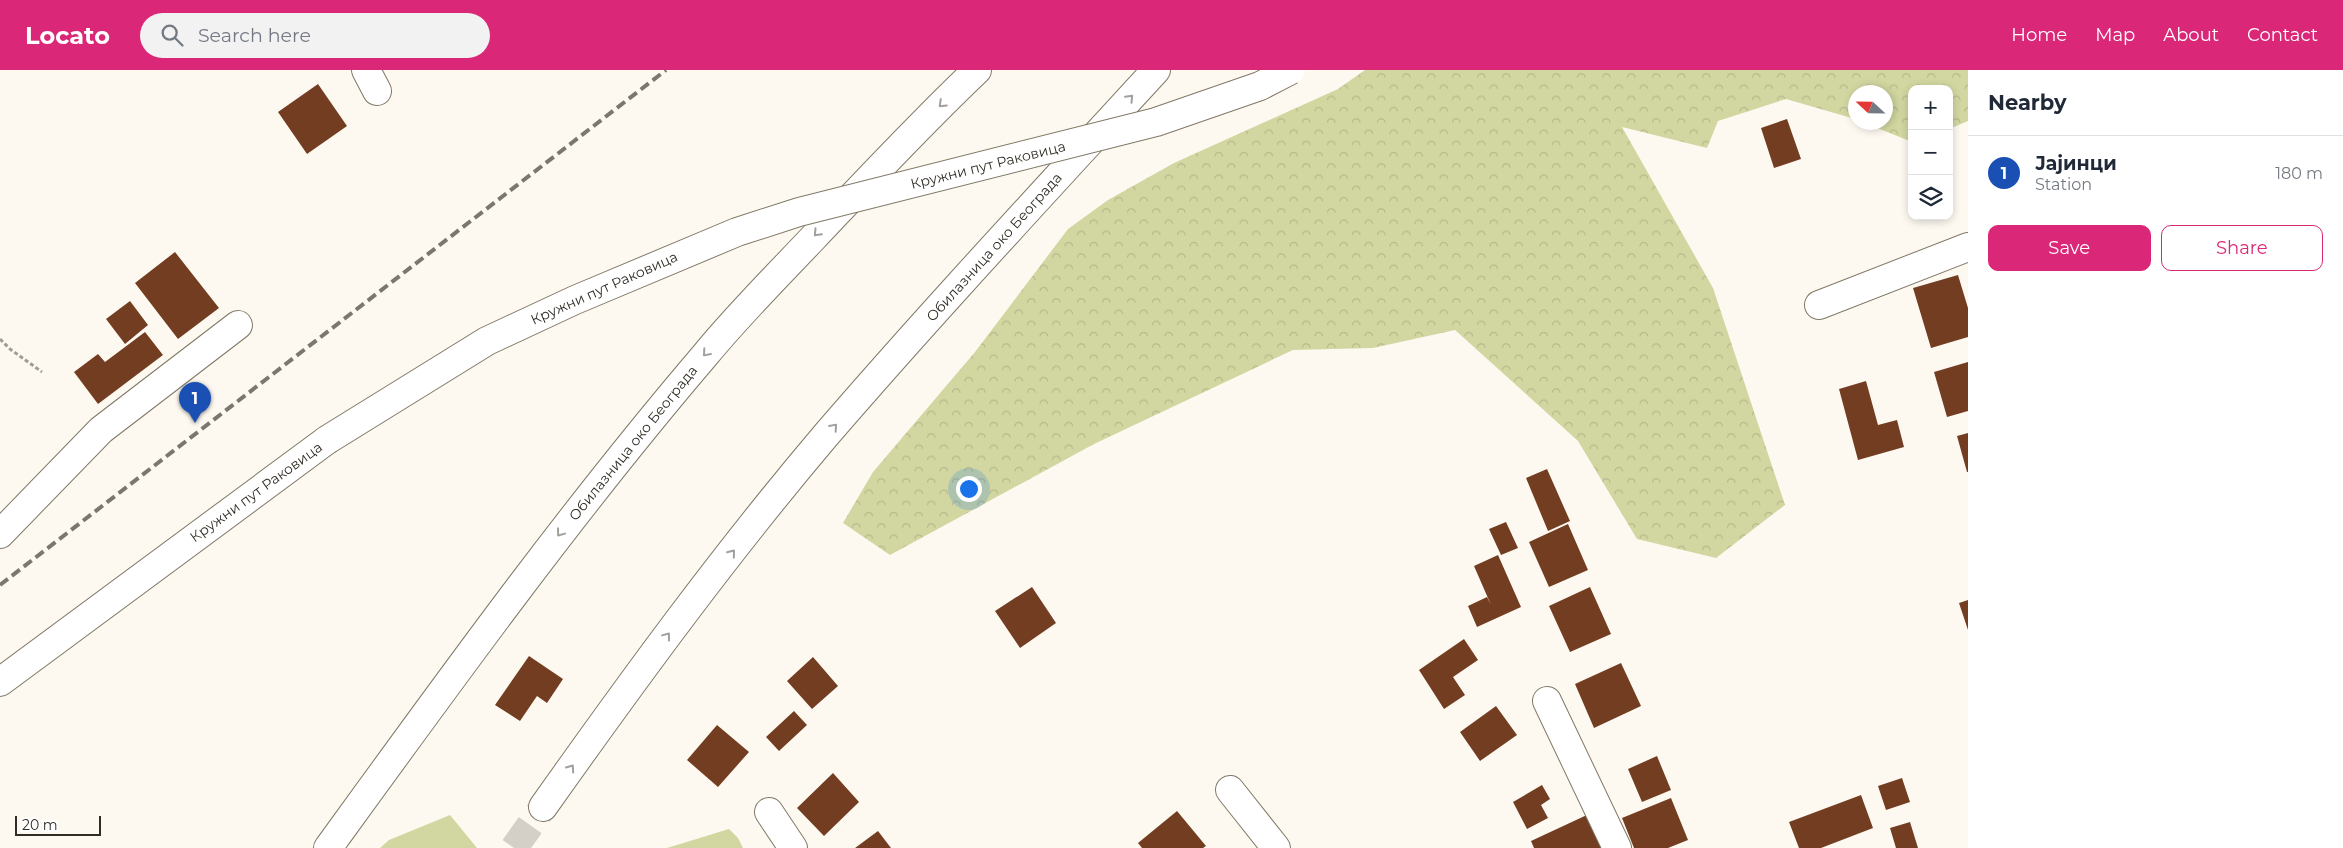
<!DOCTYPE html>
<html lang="en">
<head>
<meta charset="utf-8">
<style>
	:root { --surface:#fff; --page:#f2f2f3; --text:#1f2937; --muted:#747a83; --line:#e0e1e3; --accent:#db2777 }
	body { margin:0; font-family:Montserrat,sans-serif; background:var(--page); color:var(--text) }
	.controls { position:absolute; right:15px; top:15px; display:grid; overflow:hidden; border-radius:10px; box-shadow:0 2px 8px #0003 }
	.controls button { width:45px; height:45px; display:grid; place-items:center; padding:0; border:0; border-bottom:1px solid var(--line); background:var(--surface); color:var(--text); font:25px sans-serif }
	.compass { position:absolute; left:1848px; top:15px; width:45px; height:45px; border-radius:50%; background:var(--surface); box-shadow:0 2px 8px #0003; rotate:292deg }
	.scale { position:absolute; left:15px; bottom:12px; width:86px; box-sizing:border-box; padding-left:5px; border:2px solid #312d26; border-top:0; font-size:14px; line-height:18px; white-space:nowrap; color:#312d26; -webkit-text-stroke:4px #fff; paint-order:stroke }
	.you { position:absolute; left:968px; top:418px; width:18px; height:18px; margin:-12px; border:4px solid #fff; border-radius:50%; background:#1a73e8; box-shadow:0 0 0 8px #1a73e833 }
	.badge { display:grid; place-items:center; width:32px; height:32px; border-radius:50%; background:var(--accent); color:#fff; font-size:16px; font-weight:700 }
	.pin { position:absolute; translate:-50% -41px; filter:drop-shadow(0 1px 2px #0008) }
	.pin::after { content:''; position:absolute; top:26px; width:18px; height:15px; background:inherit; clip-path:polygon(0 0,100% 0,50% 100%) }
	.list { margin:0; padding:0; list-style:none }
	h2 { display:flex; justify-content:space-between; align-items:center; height:65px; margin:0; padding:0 20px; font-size:21px }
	h2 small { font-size:16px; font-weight:400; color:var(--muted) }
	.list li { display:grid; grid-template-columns:32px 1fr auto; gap:15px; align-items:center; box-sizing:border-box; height:75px; padding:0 20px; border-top:1px solid var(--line) }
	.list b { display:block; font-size:19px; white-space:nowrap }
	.list p { margin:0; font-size:16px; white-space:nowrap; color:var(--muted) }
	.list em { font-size:16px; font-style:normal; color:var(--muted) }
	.actions { display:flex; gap:10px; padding:15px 20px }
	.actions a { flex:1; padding:11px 0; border:1px solid var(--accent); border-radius:10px; text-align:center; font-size:18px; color:var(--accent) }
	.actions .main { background:var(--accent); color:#fff }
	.icon { flex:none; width:28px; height:28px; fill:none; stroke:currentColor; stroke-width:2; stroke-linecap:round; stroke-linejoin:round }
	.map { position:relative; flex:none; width:1968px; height:778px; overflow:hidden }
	header { display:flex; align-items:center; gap:30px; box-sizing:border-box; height:70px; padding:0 25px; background:var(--accent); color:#fff }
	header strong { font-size:24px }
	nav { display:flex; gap:28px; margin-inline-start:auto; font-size:18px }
	.search { width:350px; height:45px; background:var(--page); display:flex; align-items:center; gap:12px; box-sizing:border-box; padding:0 18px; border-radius:28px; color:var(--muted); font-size:19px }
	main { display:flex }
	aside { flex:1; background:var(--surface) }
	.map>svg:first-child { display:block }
	.green { fill:#d2d7a1 }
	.forest { fill:url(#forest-crowns) }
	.building { fill:#733d22 }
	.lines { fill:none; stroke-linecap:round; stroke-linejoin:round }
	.highway-tunnel { stroke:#d4d0c8; stroke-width:28; stroke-dasharray:28 14; stroke-linecap:butt }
	.minor-casing { stroke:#817866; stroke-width:30 }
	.major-casing { stroke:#817866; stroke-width:30 }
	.highway-casing { stroke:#817866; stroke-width:30 }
	.path { stroke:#a19d95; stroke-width:3; stroke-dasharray:4 2.5; stroke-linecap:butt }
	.minor { stroke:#fff; stroke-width:28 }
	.major { stroke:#fff; stroke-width:28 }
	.highway { stroke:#fff; stroke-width:28 }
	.rail { stroke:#7b7770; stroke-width:4; stroke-dasharray:10 5; stroke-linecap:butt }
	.major-bridge-casing { stroke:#817866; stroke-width:30; stroke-linecap:butt }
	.major-bridge { stroke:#fff; stroke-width:28 }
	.oneway { stroke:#a2a09d }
	.labels { text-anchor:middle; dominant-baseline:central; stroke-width:5; stroke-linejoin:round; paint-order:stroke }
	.street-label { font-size:14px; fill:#312d26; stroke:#fff }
</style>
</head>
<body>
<header>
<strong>Locato</strong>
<div class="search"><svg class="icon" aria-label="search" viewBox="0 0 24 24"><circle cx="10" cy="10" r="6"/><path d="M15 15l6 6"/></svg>Search here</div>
<nav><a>Home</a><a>Map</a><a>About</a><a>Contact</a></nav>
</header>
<main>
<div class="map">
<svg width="1968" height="778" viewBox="0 0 1968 778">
	<defs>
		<pattern id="forest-crowns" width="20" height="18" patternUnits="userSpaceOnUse" patternTransform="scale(1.25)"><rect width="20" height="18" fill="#d2d7a1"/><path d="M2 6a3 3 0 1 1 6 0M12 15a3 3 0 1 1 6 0" fill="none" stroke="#b5b98a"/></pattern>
	</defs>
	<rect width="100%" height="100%" fill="#fdf9f1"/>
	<path class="green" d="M450 745 477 778H380L389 770Z
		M729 759 738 768 743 778H667Z"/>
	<path class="forest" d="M1365 0H1968V51L1949 59V19H1912V72L1865 53 1886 52V22H1856L1855 49 1786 29 1718 51 1707 78 1622 57 1713 218 1785 435 1716 488 1637 469 1578 371 1455 260 1373 278 1293 280 1094 374 890 485 843 453 873 402 975 282 1068 159 1108 130 1174 93 1338 19Z"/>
	<path class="building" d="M318 14 347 56 307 84 278 42Z
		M1787 49 1801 89 1774 98 1761 58Z
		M175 182 219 238 178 269 135 213Z
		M1958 205 1968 238V267L1931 278 1913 218Z
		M130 231 148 255 125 274 106 249Z
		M145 262 163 285 98 334 74 302 98 284 105 292Z
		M1968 292V341L1947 347 1934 302Z
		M1866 311 1878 355 1897 350 1904 377 1858 390 1839 319Z
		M1968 363V402H1967L1957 366Z
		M1547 399 1570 451 1548 461 1526 408Z
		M1506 452 1518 478 1501 485 1489 459Z
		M1568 454 1588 500 1549 517 1529 472Z
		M1498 485 1521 537 1477 557 1468 536 1487 527 1491 535 1474 496Z
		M1032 517 1056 553 1020 578 995 541Z
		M1590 517 1611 564 1570 582 1549 536Z
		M1968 530V560L1959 533Z
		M1464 569 1478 590 1453 607 1465 625 1444 639 1419 600Z
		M529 586 563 609 547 633 537 626 520 651 495 635Z
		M813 587 838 616 812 639 787 611Z
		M1621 593 1641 636 1594 658 1575 614Z
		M1496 636 1517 665 1480 691 1460 662Z
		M794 641 807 655 779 681 766 667Z
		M717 655 749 682 718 717 687 690Z
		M1657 686 1671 720 1642 732 1628 699Z
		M833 703 859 732 824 766 797 738Z
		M1902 708 1910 732 1886 740 1878 716Z
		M1542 715 1550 729 1541 735 1548 748 1527 759 1513 732Z
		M1861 725 1873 758 1821 778H1799L1789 752Z
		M1671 728 1688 770 1668 778H1634L1622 748Z
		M1177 741 1206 776 1203 778H1142L1138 773Z
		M1589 744 1605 778H1534L1531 771Z
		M1910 752 1918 778H1896L1890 758Z
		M878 761 891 778H855Z"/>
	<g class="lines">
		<path class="highway-tunnel" d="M514 778 543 737"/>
		<defs>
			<path id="minor" d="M366 0 377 21
				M1819 235 1968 177
				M0 464 101 360 238 255
				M1547 631 1617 778
				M1230 720 1276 778
				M769 742 793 778"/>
			<path id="major" d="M0 612 327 370"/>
			<path id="highway" d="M543 737C633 610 725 484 826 365 933 241 1045 121 1156 0
				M328 778C450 610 571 442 706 284 739 244 777 206 813 168 867 111 920 54 977 0"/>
		</defs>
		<use href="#minor" class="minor-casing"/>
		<use href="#major" class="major-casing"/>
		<use href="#highway" class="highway-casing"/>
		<path class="path" d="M0 269 10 279 42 302"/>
		<use href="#minor" class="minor"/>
		<use href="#major" class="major"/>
		<use href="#highway" class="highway"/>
		<path class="rail" d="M0 515 666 0"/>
		<defs>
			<path id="major-bridge" d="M327 370 487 271 575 230 737 162 799 142 1156 52 1260 16 1291 0"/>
		</defs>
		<use href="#major-bridge" class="major-bridge-casing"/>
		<use href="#major-bridge" class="major-bridge"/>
	</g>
	<defs><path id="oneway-chevron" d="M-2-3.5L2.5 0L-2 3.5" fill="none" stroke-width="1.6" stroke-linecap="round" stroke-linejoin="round" transform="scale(1.25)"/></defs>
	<g class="oneway">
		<use href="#oneway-chevron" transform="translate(1130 28) rotate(-47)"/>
		<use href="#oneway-chevron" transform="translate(942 34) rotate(136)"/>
		<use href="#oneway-chevron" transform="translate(817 163) rotate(133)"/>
		<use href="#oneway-chevron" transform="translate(706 283) rotate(131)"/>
		<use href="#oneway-chevron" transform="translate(834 357) rotate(-49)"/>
		<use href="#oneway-chevron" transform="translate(560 463) rotate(127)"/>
		<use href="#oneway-chevron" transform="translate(732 483) rotate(-51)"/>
		<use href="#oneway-chevron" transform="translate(667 566) rotate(-53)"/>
		<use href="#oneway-chevron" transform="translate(571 698) rotate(-55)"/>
	</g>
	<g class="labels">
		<g class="street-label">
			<text transform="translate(988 95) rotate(-14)">Кружни пут Раковица</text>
			<text transform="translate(994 177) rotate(-48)">Обилазница око Београда</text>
			<text transform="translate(604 218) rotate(-24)">Кружни пут Раковица</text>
			<text transform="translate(633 373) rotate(-51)">Обилазница око Београда</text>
			<text transform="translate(256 422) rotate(-36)">Кружни пут Раковица</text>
		</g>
	</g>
</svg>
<div class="controls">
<button>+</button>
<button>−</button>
<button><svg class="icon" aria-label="layers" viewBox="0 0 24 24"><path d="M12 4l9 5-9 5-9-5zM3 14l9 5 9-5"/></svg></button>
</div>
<svg class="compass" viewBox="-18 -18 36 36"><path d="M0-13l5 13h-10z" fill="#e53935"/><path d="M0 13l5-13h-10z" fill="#747a83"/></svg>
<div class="scale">20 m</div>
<div class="you"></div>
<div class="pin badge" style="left:195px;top:353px;background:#1a4fb4">1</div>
</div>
<aside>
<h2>Nearby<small></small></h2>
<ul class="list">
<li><span class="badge" style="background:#1a4fb4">1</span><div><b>Јајинци</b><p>Station</p></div><em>180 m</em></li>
</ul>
<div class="actions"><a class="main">Save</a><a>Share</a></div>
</aside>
</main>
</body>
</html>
